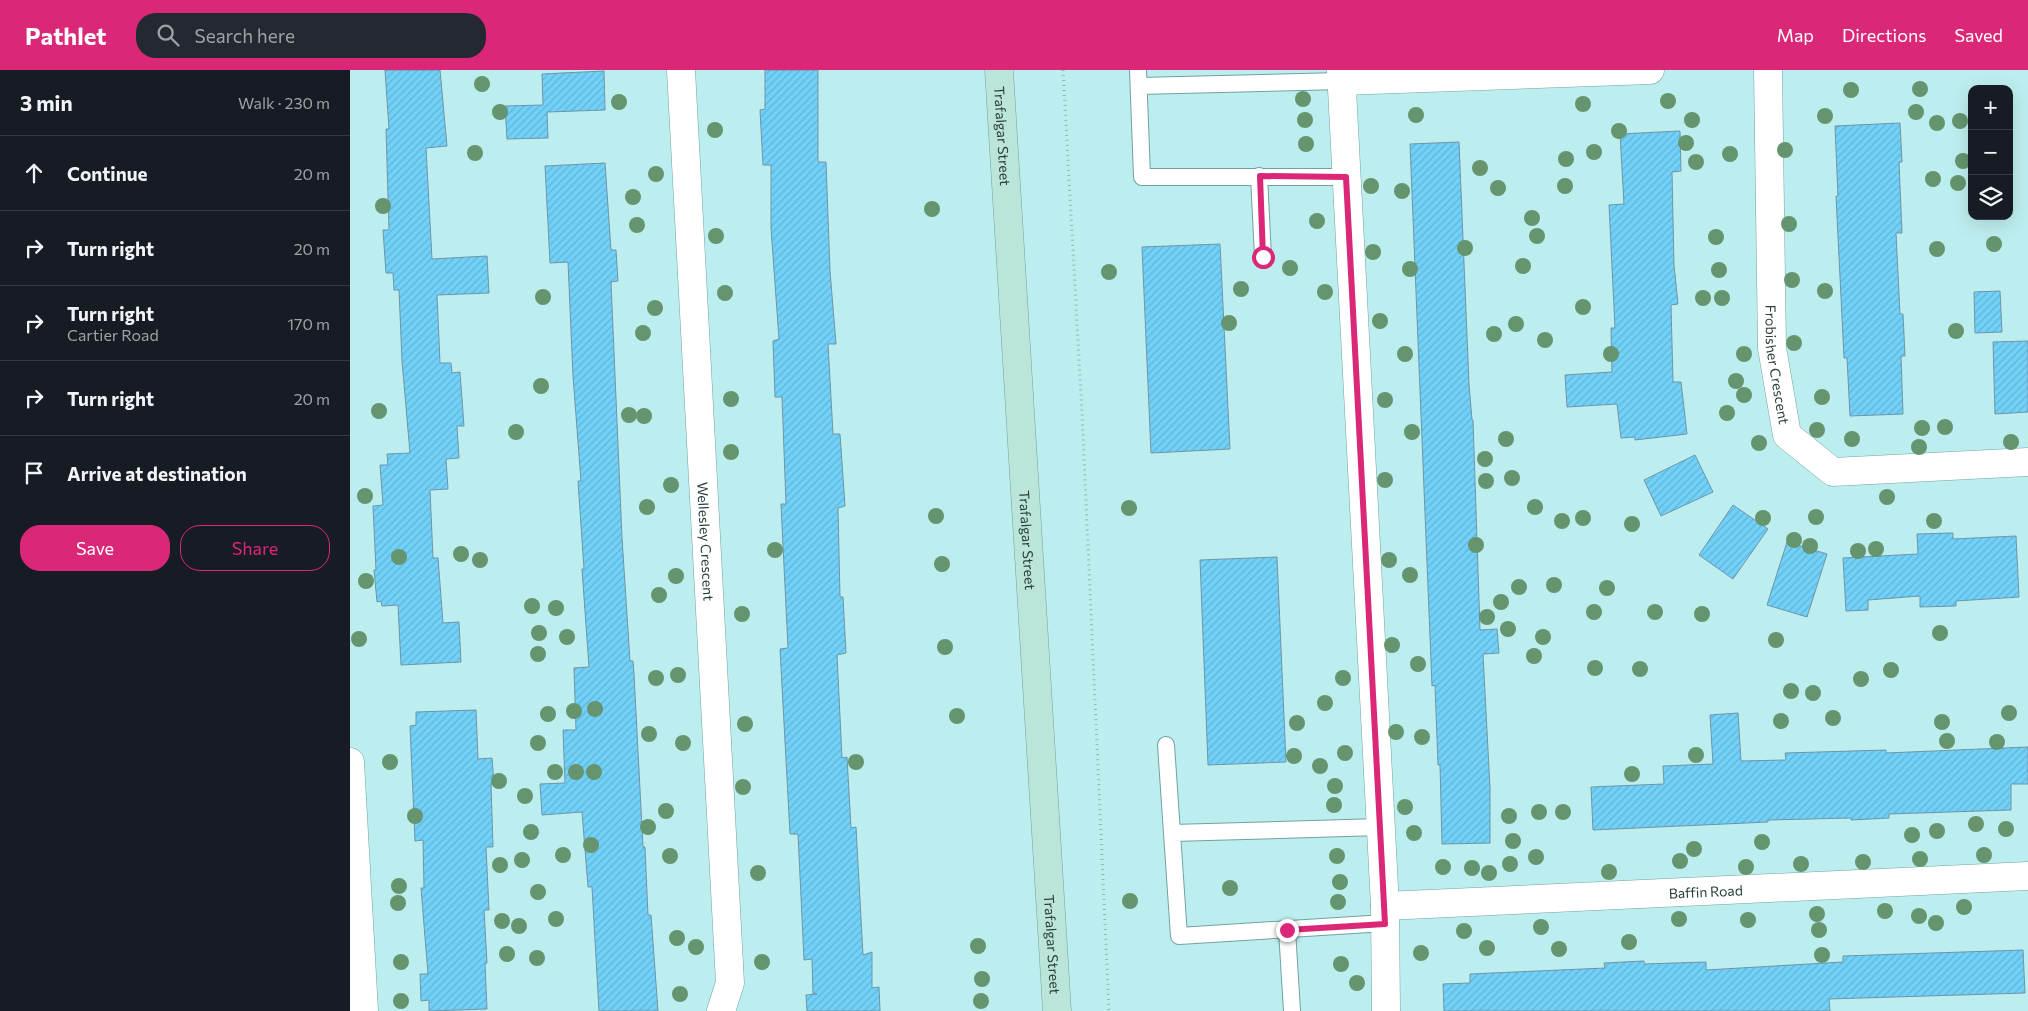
<!DOCTYPE html>
<html lang="en">
<head>
<meta charset="utf-8">
<style>
	:root { --surface:#171b24; --page:#242831; --text:#f1f3f6; --muted:#9ea1a6; --line:#363941; --accent:#db2777 }
	body { margin:0; font-family:Commissioner,sans-serif; background:var(--page); color:var(--text) }
	.controls { position:absolute; right:15px; top:15px; display:grid; overflow:hidden; border-radius:10px; box-shadow:0 5px 20px #0002 }
	.controls button { width:45px; height:45px; display:grid; place-items:center; padding:0; border:0; border-bottom:1px solid var(--line); background:var(--surface); color:var(--text); font:25px sans-serif }
	.stop { position:absolute; width:15px; height:15px; margin:-11px; border:4px solid #db2777; border-radius:50%; background:#fff }
	.stop.end { background:#db2777; border-color:#fff; box-shadow:0 1px 5px #0008 }
	.list { margin:0; padding:0; list-style:none }
	h2 { display:flex; justify-content:space-between; align-items:center; height:65px; margin:0; padding:0 20px; font-size:21px }
	h2 small { font-size:16px; font-weight:400; color:var(--muted) }
	.list li { display:grid; grid-template-columns:32px 1fr auto; gap:15px; align-items:center; box-sizing:border-box; height:75px; padding:0 20px; border-top:1px solid var(--line) }
	.list b { display:block; font-size:19px; white-space:nowrap }
	.list p { margin:0; font-size:16px; white-space:nowrap; color:var(--muted) }
	.list em { font-size:16px; font-style:normal; color:var(--muted) }
	.actions { display:flex; gap:10px; padding:15px 20px }
	.actions a { flex:1; padding:11px 0; border:1px solid var(--accent); border-radius:20px; text-align:center; font-size:18px; color:var(--accent) }
	.actions .main { background:var(--accent); color:#fff }
	.icon { flex:none; width:28px; height:28px; fill:none; stroke:currentColor; stroke-width:2; stroke-linecap:round; stroke-linejoin:round }
	.map { position:relative; flex:none; width:1678px; height:941px; overflow:hidden }
	header { display:flex; align-items:center; gap:30px; box-sizing:border-box; height:70px; padding:0 25px; background:var(--accent); color:#fff }
	header strong { font-size:24px }
	nav { display:flex; gap:28px; margin-inline-start:auto; font-size:18px }
	.search { width:350px; height:45px; background:var(--page); display:flex; align-items:center; gap:12px; box-sizing:border-box; padding:0 18px; border-radius:20px; color:var(--muted); font-size:19px }
	main { display:flex }
	aside { flex:1; background:var(--surface) }
	.map>svg:first-child { display:block }
	.building { fill:url(#building-hatch); stroke:#6e95a6 }
	.lines { fill:none; stroke-linecap:round; stroke-linejoin:round }
	.lane-casing { stroke:#72a1a2; stroke-width:18 }
	.street-casing { stroke:#72a1a2; stroke-width:29 }
	.secondary-casing { stroke:#72a1a2; stroke-width:29 }
	.path { stroke:#8fb7b8; stroke-width:3; stroke-dasharray:1 4; stroke-linecap:butt }
	.lane { stroke:#fff; stroke-width:16 }
	.street { stroke:#fff; stroke-width:28 }
	.secondary { stroke:#bbe5d9; stroke-width:28 }
	.tree { fill:#65946e }
	.route { stroke:#db2777; stroke-width:6 }
	.labels { text-anchor:middle; dominant-baseline:central; stroke-width:4; stroke-linejoin:round; paint-order:stroke }
	.street-label { font-size:14px; fill:#2a3e3e; stroke:#bdeeef }
</style>
</head>
<body>
<header>
<strong>Pathlet</strong>
<div class="search"><svg class="icon" aria-label="search" viewBox="0 0 24 24"><circle cx="10" cy="10" r="6"/><path d="M15 15l6 6"/></svg>Search here</div>
<nav><a>Map</a><a>Directions</a><a>Saved</a></nav>
</header>
<main>
<aside>
<h2>3 min<small>Walk · 230 m</small></h2>
<ul class="list">
<li><svg class="icon" aria-label="ahead" viewBox="0 0 24 24"><path d="M12 20V5M6 11l6-6 6 6"/></svg><div><b>Continue</b></div><em>20 m</em></li>
<li><svg class="icon" aria-label="right" viewBox="0 0 24 24"><path d="M7 20v-9h11M14 6l5 5-5 5"/></svg><div><b>Turn right</b></div><em>20 m</em></li>
<li><svg class="icon" aria-label="right" viewBox="0 0 24 24"><path d="M7 20v-9h11M14 6l5 5-5 5"/></svg><div><b>Turn right</b><p>Cartier Road</p></div><em>170 m</em></li>
<li><svg class="icon" aria-label="right" viewBox="0 0 24 24"><path d="M7 20v-9h11M14 6l5 5-5 5"/></svg><div><b>Turn right</b></div><em>20 m</em></li>
<li><svg class="icon" aria-label="arrive" viewBox="0 0 24 24"><path d="M6 21V4h12l-3 4 3 4H6"/></svg><div><b>Arrive at destination</b></div></li>
</ul>
<div class="actions"><a class="main">Save</a><a>Share</a></div>
</aside>
<div class="map">
<svg width="1678" height="941" viewBox="0 0 1678 941">
	<defs>
		<pattern id="building-hatch" width="6" height="6" patternUnits="userSpaceOnUse" patternTransform="scale(1.25)"><rect width="6" height="6" fill="#71d1f8"/><path d="M-1 1l2-2M0 6l6-6M5 7l2-2" fill="none" stroke="#62b4d6"/></pattern>
	</defs>
	<rect width="100%" height="100%" fill="#bdeeef"/>
	<path class="building" d="M35 0H90L97 76 76 78 82 189 137 186 139 223 87 225 90 293H101L102 303 110 302 114 356H107L109 388 96 389 98 419 80 420 83 488H88L93 553 109 552 111 592 51 595 48 535 32 536 31 531 27 532 24 500H26L23 436 33 435 30 395H38L37 384 60 383 52 291 49 220H44L43 203H36L33 160H39L36 59H39Z
		M415 0H468V92H476L480 201 486 274H478L483 364H490L495 436 488 438 490 527H493L496 583 487 585 492 688 497 687 501 758 506 757 513 885 522 882V918L529 917 530 941H457L456 925 467 924H463L462 889 454 890 448 764H440L430 579 438 578 431 434H436L432 327H425L423 271 429 269 421 158V95H413L410 40 415 39Z
		M254 1 255 40 197 42 198 68 157 69 155 36 193 35 192 4Z
		M1550 53 1552 92H1549L1552 163H1546L1550 244H1553L1555 286H1551L1553 344 1500 346 1497 288H1494L1486 126H1488L1485 56Z
		M1330 61 1331 101 1322 102 1324 195 1328 234 1321 235 1323 312H1331L1337 364 1285 370V367L1271 368 1267 334 1217 337 1215 305 1262 302 1261 258H1265L1259 135 1274 134 1270 64Z
		M1109 72 1119 314 1122 350H1123L1130 560 1147 559 1149 583 1133 584 1140 718V773L1092 774 1090 695H1088L1085 615 1082 616 1060 74Z
		M255 93 261 180H266L268 211 261 212 272 468 280 591H283L284 604 293 777H295L298 845H301L308 941H249L242 817H238L232 742 192 745 190 714 215 713 213 660H226L224 598 239 597 232 499H234L228 411H231L223 306 218 192 200 193 195 96Z
		M870 174 880 379 801 383 792 177Z
		M1650 221 1652 262 1625 263 1624 222Z
		M1678 271V342L1645 344 1643 272Z
		M1345 385 1363 422 1311 446 1294 410Z
		M1383 435 1418 459 1383 509 1349 485Z
		M1603 463V469L1666 466 1669 527 1606 531V536L1570 537V526L1518 530V540L1496 541 1493 488 1568 484 1567 464Z
		M1437 472 1477 484 1457 547 1417 535Z
		M927 487 936 692 858 695 850 490Z
		M126 640 128 689 142 688 144 714H141L143 777H136L139 840H134L137 893 135 894 137 939 79 941V930L71 931 70 904H78L71 818H74L73 770 65 771 60 656 66 655V642Z
		M1388 643 1391 691 1436 690 1435 683 1536 680V683L1678 677V714H1661V740L1539 744V748L1501 750V748L1418 750V752L1243 760 1241 717 1314 714 1313 696 1363 694 1360 645Z
		M1673 880 1675 923 1479 929 1480 941H1094L1093 914 1120 913V904L1255 898 1254 893 1294 891V894L1356 892V900L1493 892V886Z"/>
	<g class="lines">
		<defs>
			<path id="lane" d="M788 0 792 107H997
				M789 16 992 11
				M909 106 913 187
				M816 675 829 866 1035 853
				M822 763 1031 757
				M937 860 942 941"/>
			<g id="street">
				<path id="s1" d="M331 0 380 913 371 941"/>
				<path d="M991 0 1035 836 1036 941"/>
				<path id="s2" d="M1418 0 1422 278 1437 365 1483 402 1678 392"/>
				<path d="M992 11 1300 0"/>
				<path d="M0 692 14 941"/>
				<path id="s3" d="M1035 836 1678 806"/>
			</g>
			<g id="secondary">
				<path id="s4" d="M649 0 707 941"/>
			</g>
		</defs>
		<use href="#lane" class="lane-casing"/>
		<use href="#street" class="street-casing"/>
		<use href="#secondary" class="secondary-casing"/>
		<path class="path" d="M713 0 732 343 759 941"/>
		<use href="#lane" class="lane"/>
		<use href="#street" class="street"/>
		<use href="#secondary" class="secondary"/>
	</g>
	<g class="tree">
		<circle cx="132" cy="14" r="8"/>
		<circle cx="1570" cy="19" r="8"/>
		<circle cx="1501" cy="20" r="8"/>
		<circle cx="953" cy="29" r="8"/>
		<circle cx="1318" cy="31" r="8"/>
		<circle cx="269" cy="32" r="8"/>
		<circle cx="1233" cy="34" r="8"/>
		<circle cx="150" cy="42" r="8"/>
		<circle cx="1566" cy="42" r="8"/>
		<circle cx="1066" cy="45" r="8"/>
		<circle cx="1475" cy="46" r="8"/>
		<circle cx="955" cy="50" r="8"/>
		<circle cx="1342" cy="50" r="8"/>
		<circle cx="1610" cy="51" r="8"/>
		<circle cx="1587" cy="53" r="8"/>
		<circle cx="365" cy="60" r="8"/>
		<circle cx="1269" cy="61" r="8"/>
		<circle cx="1336" cy="73" r="8"/>
		<circle cx="956" cy="74" r="8"/>
		<circle cx="1435" cy="80" r="8"/>
		<circle cx="1244" cy="82" r="8"/>
		<circle cx="125" cy="83" r="8"/>
		<circle cx="1380" cy="84" r="8"/>
		<circle cx="1216" cy="89" r="8"/>
		<circle cx="1613" cy="91" r="8"/>
		<circle cx="1346" cy="92" r="8"/>
		<circle cx="1130" cy="98" r="8"/>
		<circle cx="306" cy="104" r="8"/>
		<circle cx="1583" cy="109" r="8"/>
		<circle cx="1608" cy="113" r="8"/>
		<circle cx="1021" cy="116" r="8"/>
		<circle cx="1215" cy="116" r="8"/>
		<circle cx="1148" cy="118" r="8"/>
		<circle cx="1052" cy="121" r="8"/>
		<circle cx="283" cy="127" r="8"/>
		<circle cx="33" cy="136" r="8"/>
		<circle cx="582" cy="139" r="8"/>
		<circle cx="1182" cy="148" r="8"/>
		<circle cx="967" cy="151" r="8"/>
		<circle cx="1439" cy="154" r="8"/>
		<circle cx="287" cy="155" r="8"/>
		<circle cx="366" cy="166" r="8"/>
		<circle cx="1187" cy="166" r="8"/>
		<circle cx="1366" cy="167" r="8"/>
		<circle cx="1644" cy="174" r="8"/>
		<circle cx="1115" cy="178" r="8"/>
		<circle cx="1587" cy="179" r="8"/>
		<circle cx="1023" cy="182" r="8"/>
		<circle cx="1173" cy="196" r="8"/>
		<circle cx="940" cy="198" r="8"/>
		<circle cx="1060" cy="199" r="8"/>
		<circle cx="1369" cy="200" r="8"/>
		<circle cx="759" cy="202" r="8"/>
		<circle cx="1442" cy="210" r="8"/>
		<circle cx="891" cy="219" r="8"/>
		<circle cx="1475" cy="221" r="8"/>
		<circle cx="975" cy="222" r="8"/>
		<circle cx="375" cy="223" r="8"/>
		<circle cx="193" cy="227" r="8"/>
		<circle cx="1353" cy="228" r="8"/>
		<circle cx="1372" cy="228" r="8"/>
		<circle cx="1233" cy="237" r="8"/>
		<circle cx="305" cy="238" r="8"/>
		<circle cx="1030" cy="251" r="8"/>
		<circle cx="879" cy="253" r="8"/>
		<circle cx="1166" cy="254" r="8"/>
		<circle cx="1606" cy="261" r="8"/>
		<circle cx="293" cy="263" r="8"/>
		<circle cx="1144" cy="264" r="8"/>
		<circle cx="1195" cy="270" r="8"/>
		<circle cx="1444" cy="273" r="8"/>
		<circle cx="1055" cy="284" r="8"/>
		<circle cx="1261" cy="284" r="8"/>
		<circle cx="1394" cy="284" r="8"/>
		<circle cx="1386" cy="311" r="8"/>
		<circle cx="191" cy="316" r="8"/>
		<circle cx="1394" cy="325" r="8"/>
		<circle cx="1472" cy="327" r="8"/>
		<circle cx="381" cy="329" r="8"/>
		<circle cx="1035" cy="330" r="8"/>
		<circle cx="29" cy="341" r="8"/>
		<circle cx="1377" cy="343" r="8"/>
		<circle cx="279" cy="345" r="8"/>
		<circle cx="294" cy="346" r="8"/>
		<circle cx="1595" cy="357" r="8"/>
		<circle cx="1572" cy="358" r="8"/>
		<circle cx="1467" cy="360" r="8"/>
		<circle cx="166" cy="362" r="8"/>
		<circle cx="1062" cy="362" r="8"/>
		<circle cx="1156" cy="369" r="8"/>
		<circle cx="1502" cy="369" r="8"/>
		<circle cx="1661" cy="372" r="8"/>
		<circle cx="1409" cy="373" r="8"/>
		<circle cx="1569" cy="377" r="8"/>
		<circle cx="381" cy="382" r="8"/>
		<circle cx="1135" cy="389" r="8"/>
		<circle cx="1162" cy="408" r="8"/>
		<circle cx="1035" cy="410" r="8"/>
		<circle cx="1136" cy="411" r="8"/>
		<circle cx="321" cy="415" r="8"/>
		<circle cx="15" cy="426" r="8"/>
		<circle cx="1537" cy="427" r="8"/>
		<circle cx="297" cy="437" r="8"/>
		<circle cx="1185" cy="437" r="8"/>
		<circle cx="779" cy="438" r="8"/>
		<circle cx="586" cy="446" r="8"/>
		<circle cx="1466" cy="447" r="8"/>
		<circle cx="1233" cy="448" r="8"/>
		<circle cx="1413" cy="448" r="8"/>
		<circle cx="1212" cy="451" r="8"/>
		<circle cx="1584" cy="451" r="8"/>
		<circle cx="1282" cy="454" r="8"/>
		<circle cx="1444" cy="470" r="8"/>
		<circle cx="1126" cy="475" r="8"/>
		<circle cx="1460" cy="476" r="8"/>
		<circle cx="1526" cy="479" r="8"/>
		<circle cx="425" cy="480" r="8"/>
		<circle cx="1508" cy="481" r="8"/>
		<circle cx="111" cy="484" r="8"/>
		<circle cx="49" cy="487" r="8"/>
		<circle cx="130" cy="490" r="8"/>
		<circle cx="1039" cy="490" r="8"/>
		<circle cx="592" cy="494" r="8"/>
		<circle cx="1060" cy="505" r="8"/>
		<circle cx="326" cy="506" r="8"/>
		<circle cx="16" cy="511" r="8"/>
		<circle cx="1204" cy="515" r="8"/>
		<circle cx="1169" cy="517" r="8"/>
		<circle cx="1257" cy="518" r="8"/>
		<circle cx="309" cy="525" r="8"/>
		<circle cx="1151" cy="532" r="8"/>
		<circle cx="182" cy="536" r="8"/>
		<circle cx="206" cy="538" r="8"/>
		<circle cx="1244" cy="542" r="8"/>
		<circle cx="1305" cy="542" r="8"/>
		<circle cx="392" cy="544" r="8"/>
		<circle cx="1352" cy="544" r="8"/>
		<circle cx="1137" cy="547" r="8"/>
		<circle cx="1158" cy="559" r="8"/>
		<circle cx="189" cy="563" r="8"/>
		<circle cx="1590" cy="563" r="8"/>
		<circle cx="217" cy="567" r="8"/>
		<circle cx="1193" cy="567" r="8"/>
		<circle cx="9" cy="569" r="8"/>
		<circle cx="1426" cy="570" r="8"/>
		<circle cx="1042" cy="575" r="8"/>
		<circle cx="595" cy="577" r="8"/>
		<circle cx="188" cy="584" r="8"/>
		<circle cx="1184" cy="586" r="8"/>
		<circle cx="1068" cy="594" r="8"/>
		<circle cx="1245" cy="598" r="8"/>
		<circle cx="1290" cy="599" r="8"/>
		<circle cx="1541" cy="600" r="8"/>
		<circle cx="328" cy="605" r="8"/>
		<circle cx="306" cy="608" r="8"/>
		<circle cx="993" cy="608" r="8"/>
		<circle cx="1511" cy="609" r="8"/>
		<circle cx="1441" cy="621" r="8"/>
		<circle cx="1463" cy="623" r="8"/>
		<circle cx="975" cy="633" r="8"/>
		<circle cx="245" cy="639" r="8"/>
		<circle cx="224" cy="641" r="8"/>
		<circle cx="1659" cy="643" r="8"/>
		<circle cx="198" cy="644" r="8"/>
		<circle cx="607" cy="646" r="8"/>
		<circle cx="1483" cy="648" r="8"/>
		<circle cx="1431" cy="651" r="8"/>
		<circle cx="1592" cy="652" r="8"/>
		<circle cx="947" cy="653" r="8"/>
		<circle cx="395" cy="654" r="8"/>
		<circle cx="1046" cy="662" r="8"/>
		<circle cx="299" cy="664" r="8"/>
		<circle cx="1072" cy="667" r="8"/>
		<circle cx="1597" cy="671" r="8"/>
		<circle cx="1647" cy="672" r="8"/>
		<circle cx="188" cy="673" r="8"/>
		<circle cx="333" cy="673" r="8"/>
		<circle cx="995" cy="683" r="8"/>
		<circle cx="1346" cy="685" r="8"/>
		<circle cx="944" cy="686" r="8"/>
		<circle cx="40" cy="692" r="8"/>
		<circle cx="506" cy="692" r="8"/>
		<circle cx="970" cy="696" r="8"/>
		<circle cx="205" cy="702" r="8"/>
		<circle cx="226" cy="702" r="8"/>
		<circle cx="244" cy="702" r="8"/>
		<circle cx="1282" cy="704" r="8"/>
		<circle cx="149" cy="711" r="8"/>
		<circle cx="985" cy="716" r="8"/>
		<circle cx="393" cy="717" r="8"/>
		<circle cx="175" cy="726" r="8"/>
		<circle cx="984" cy="735" r="8"/>
		<circle cx="1055" cy="737" r="8"/>
		<circle cx="316" cy="741" r="8"/>
		<circle cx="1189" cy="742" r="8"/>
		<circle cx="1213" cy="742" r="8"/>
		<circle cx="65" cy="746" r="8"/>
		<circle cx="1159" cy="746" r="8"/>
		<circle cx="1626" cy="754" r="8"/>
		<circle cx="298" cy="757" r="8"/>
		<circle cx="1656" cy="759" r="8"/>
		<circle cx="1587" cy="761" r="8"/>
		<circle cx="181" cy="762" r="8"/>
		<circle cx="1064" cy="763" r="8"/>
		<circle cx="1562" cy="765" r="8"/>
		<circle cx="1163" cy="771" r="8"/>
		<circle cx="1412" cy="772" r="8"/>
		<circle cx="241" cy="775" r="8"/>
		<circle cx="1344" cy="779" r="8"/>
		<circle cx="213" cy="785" r="8"/>
		<circle cx="1634" cy="785" r="8"/>
		<circle cx="320" cy="786" r="8"/>
		<circle cx="987" cy="786" r="8"/>
		<circle cx="1186" cy="787" r="8"/>
		<circle cx="1570" cy="789" r="8"/>
		<circle cx="172" cy="790" r="8"/>
		<circle cx="1330" cy="791" r="8"/>
		<circle cx="1513" cy="792" r="8"/>
		<circle cx="1160" cy="794" r="8"/>
		<circle cx="1451" cy="794" r="8"/>
		<circle cx="150" cy="795" r="8"/>
		<circle cx="1093" cy="797" r="8"/>
		<circle cx="1396" cy="797" r="8"/>
		<circle cx="1122" cy="798" r="8"/>
		<circle cx="1259" cy="802" r="8"/>
		<circle cx="408" cy="803" r="8"/>
		<circle cx="1139" cy="803" r="8"/>
		<circle cx="990" cy="812" r="8"/>
		<circle cx="49" cy="816" r="8"/>
		<circle cx="880" cy="818" r="8"/>
		<circle cx="188" cy="822" r="8"/>
		<circle cx="780" cy="831" r="8"/>
		<circle cx="988" cy="832" r="8"/>
		<circle cx="48" cy="833" r="8"/>
		<circle cx="1614" cy="837" r="8"/>
		<circle cx="1535" cy="841" r="8"/>
		<circle cx="1467" cy="844" r="8"/>
		<circle cx="1569" cy="846" r="8"/>
		<circle cx="206" cy="849" r="8"/>
		<circle cx="1329" cy="849" r="8"/>
		<circle cx="1398" cy="850" r="8"/>
		<circle cx="152" cy="851" r="8"/>
		<circle cx="1586" cy="853" r="8"/>
		<circle cx="169" cy="856" r="8"/>
		<circle cx="1191" cy="857" r="8"/>
		<circle cx="1469" cy="860" r="8"/>
		<circle cx="1114" cy="861" r="8"/>
		<circle cx="327" cy="868" r="8"/>
		<circle cx="1279" cy="872" r="8"/>
		<circle cx="628" cy="876" r="8"/>
		<circle cx="346" cy="877" r="8"/>
		<circle cx="1137" cy="878" r="8"/>
		<circle cx="1209" cy="879" r="8"/>
		<circle cx="1071" cy="883" r="8"/>
		<circle cx="157" cy="884" r="8"/>
		<circle cx="1472" cy="885" r="8"/>
		<circle cx="187" cy="888" r="8"/>
		<circle cx="51" cy="892" r="8"/>
		<circle cx="412" cy="892" r="8"/>
		<circle cx="991" cy="894" r="8"/>
		<circle cx="632" cy="909" r="8"/>
		<circle cx="1007" cy="913" r="8"/>
		<circle cx="330" cy="924" r="8"/>
		<circle cx="51" cy="931" r="8"/>
		<circle cx="631" cy="931" r="8"/>
	</g>
	<g class="lines">
		<path class="route" d="M913 187 910 106 996 107 1035 854 937 860"/>
	</g>
	<g class="labels">
		<g class="street-label">
			<text stroke="none"><textPath href="#s4" startOffset="66">Trafalgar Street</textPath></text>
			<text stroke="none"><textPath href="#s2" startOffset="295">Frobisher Crescent</textPath></text>
			<text stroke="none"><textPath href="#s4" startOffset="471">Trafalgar Street</textPath></text>
			<text stroke="none"><textPath href="#s1" startOffset="472">Wellesley Crescent</textPath></text>
			<text stroke="none"><textPath href="#s3" startOffset="321">Baffin Road</textPath></text>
			<text stroke="none"><textPath href="#s4" startOffset="876">Trafalgar Street</textPath></text>
		</g>
	</g>
</svg>
<div class="controls">
<button>+</button>
<button>−</button>
<button><svg class="icon" aria-label="layers" viewBox="0 0 24 24"><path d="M12 4l9 5-9 5-9-5zM3 14l9 5 9-5"/></svg></button>
</div>
<div class="stop" style="left:913px;top:187px"></div>
<div class="stop end" style="left:937px;top:860px"></div>
</div>
</main>
</body>
</html>
